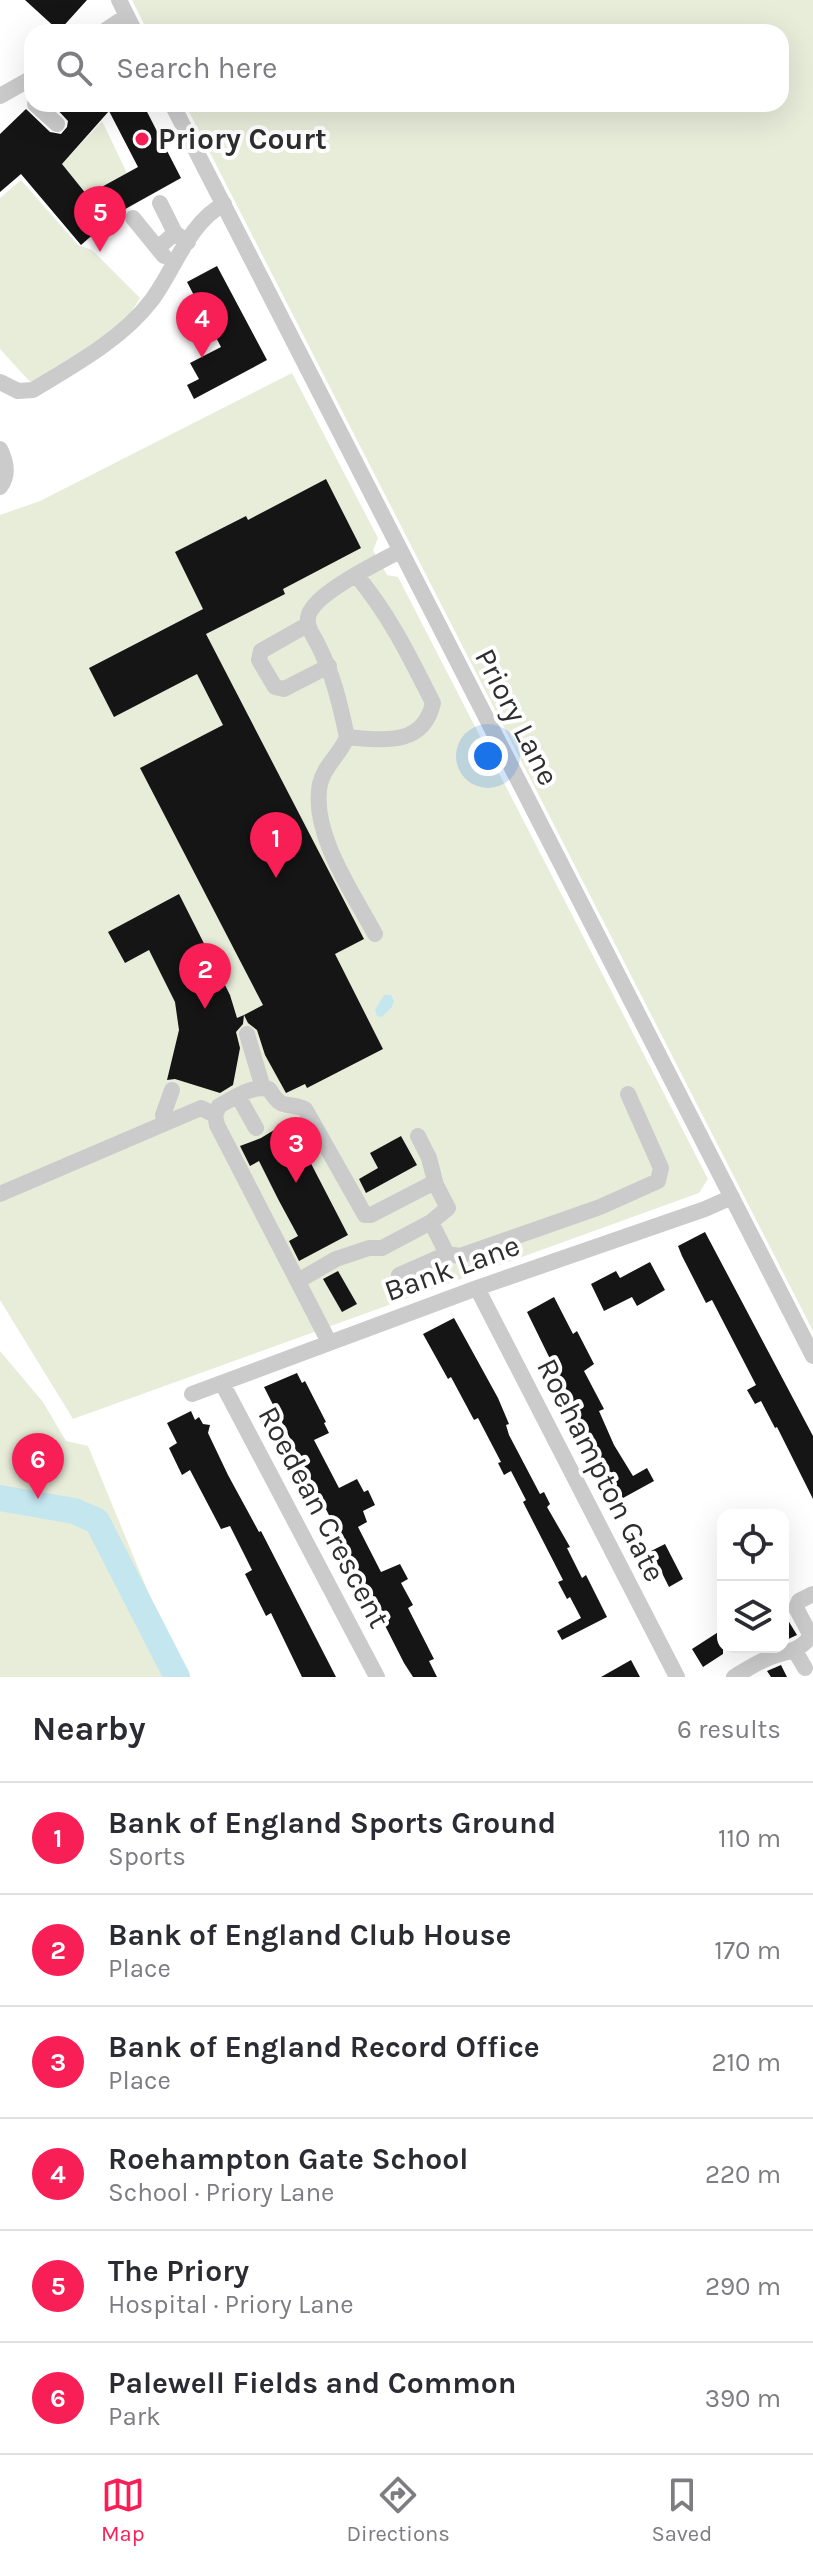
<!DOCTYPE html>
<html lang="en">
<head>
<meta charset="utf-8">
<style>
	:root { --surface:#fff; --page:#f2f2f3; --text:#2b2b33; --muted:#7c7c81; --line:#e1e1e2; --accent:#f71f56 }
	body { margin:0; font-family:Karla,sans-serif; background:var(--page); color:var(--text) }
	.controls { position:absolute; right:24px; bottom:24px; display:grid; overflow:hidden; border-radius:16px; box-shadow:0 8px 32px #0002 }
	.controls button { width:72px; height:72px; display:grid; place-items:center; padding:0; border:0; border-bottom:2px solid var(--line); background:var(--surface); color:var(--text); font:40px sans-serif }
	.you { position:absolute; left:488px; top:756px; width:28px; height:28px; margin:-20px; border:6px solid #fff; border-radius:50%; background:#1a73e8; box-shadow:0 0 0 12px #1a73e833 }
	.badge { display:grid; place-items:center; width:52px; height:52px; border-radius:50%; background:var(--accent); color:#fff; font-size:26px; font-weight:700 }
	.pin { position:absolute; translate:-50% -66px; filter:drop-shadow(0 2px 4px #0008) }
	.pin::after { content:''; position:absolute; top:42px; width:28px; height:24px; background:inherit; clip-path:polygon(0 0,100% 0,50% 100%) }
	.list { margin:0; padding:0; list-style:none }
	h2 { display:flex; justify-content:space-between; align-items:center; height:104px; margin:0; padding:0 32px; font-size:34px }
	h2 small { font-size:26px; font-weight:400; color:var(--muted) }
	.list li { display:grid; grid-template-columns:52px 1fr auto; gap:24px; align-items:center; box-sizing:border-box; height:112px; padding:0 32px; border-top:2px solid var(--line) }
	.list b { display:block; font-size:30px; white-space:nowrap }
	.list p { margin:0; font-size:26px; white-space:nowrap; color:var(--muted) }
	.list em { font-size:26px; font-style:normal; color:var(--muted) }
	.icon { flex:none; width:44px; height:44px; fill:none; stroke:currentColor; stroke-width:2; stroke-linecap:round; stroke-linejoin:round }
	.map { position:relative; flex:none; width:813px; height:1677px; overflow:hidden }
	.search { position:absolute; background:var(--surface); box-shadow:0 8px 32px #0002; left:24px; right:24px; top:24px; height:88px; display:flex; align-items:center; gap:20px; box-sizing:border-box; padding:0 28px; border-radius:24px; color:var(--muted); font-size:30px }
	.sheet { height:776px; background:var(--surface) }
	nav { display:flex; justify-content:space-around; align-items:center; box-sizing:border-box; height:112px; border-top:2px solid var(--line); background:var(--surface); font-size:22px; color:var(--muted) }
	nav a { display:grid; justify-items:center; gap:4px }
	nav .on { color:var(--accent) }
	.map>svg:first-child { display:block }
	.green { fill:#e8edda }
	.water { fill:#c4e6ef }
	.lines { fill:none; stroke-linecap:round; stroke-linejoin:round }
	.river { stroke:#c4e6ef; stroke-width:26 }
	.building { fill:#151515; fill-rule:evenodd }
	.minor { stroke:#cbcbcb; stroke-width:16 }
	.poi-dot { fill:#f71f56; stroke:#fff; stroke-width:3 }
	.labels { text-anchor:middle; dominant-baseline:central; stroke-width:8; stroke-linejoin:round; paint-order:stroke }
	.poi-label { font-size:30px; font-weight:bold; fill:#2e2e2e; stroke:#fff; text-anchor:start }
	.street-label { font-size:30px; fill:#2e2e2e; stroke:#fff }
</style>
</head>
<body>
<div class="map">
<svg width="813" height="1677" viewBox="0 0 813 1677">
	<rect width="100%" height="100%" fill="#fff"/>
	<path class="green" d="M132 0H813V1331L185 104H781V32H148Z
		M102 121 127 173 87 195 62 164Z
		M21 180 78 245 92 250 140 298C117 340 71 360 31 383L0 349V198Z
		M292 373 378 538 373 550 387 575 398 577 708 1179 699 1193 73 1419 0 1300V515L40 501Z
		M0 1351 43 1402 66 1441 88 1446 158 1616 190 1677H0Z"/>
	<path class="water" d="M384 995H391L394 1001 392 1007 382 1017 377 1016 375 1010Z"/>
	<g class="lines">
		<path class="river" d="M0 1498 74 1511 97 1521 177 1677"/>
	</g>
	<path class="building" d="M25 0H87L59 31Z
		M52 104H67L76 112 84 104H143L181 178 93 227 97 231 81 245 21 174 0 192V134L26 109 50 132 61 134 67 127 68 121ZM109 111 138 167 87 195 62 164Z
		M217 266 267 360 194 399 187 385 199 379 190 363 221 347 187 282Z
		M326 479 361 548 283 589 285 594 206 634 364 939 335 954 383 1049 307 1088 305 1084 286 1093 265 1055 257 1030 248 1023 244 1015 263 1005 140 768 223 725 197 674 114 717 89 668 203 609 175 552 246 516 248 520Z
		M179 894 230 995 237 1018 244 1015 243 1024 236 1032 240 1048 233 1085 220 1093 175 1079 167 1080 179 1030 175 1002 149 950 125 963 108 932Z
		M289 1121 348 1235 299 1261 289 1241 298 1236 278 1199 259 1161 250 1166 240 1146 261 1138Z
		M401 1136 417 1165 366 1193 359 1179 378 1168 370 1153Z
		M705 1232 813 1436V1499L777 1427 775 1428 761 1401 755 1404 747 1390 756 1385 712 1300 706 1303 682 1256 678 1246Z
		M650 1262 665 1290 637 1306 632 1297 604 1311 591 1284 616 1271 620 1278Z
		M338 1271 357 1304 342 1312 323 1279Z
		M554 1297 573 1334 577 1331 594 1364 584 1371 604 1409 599 1411 614 1445 633 1476 647 1468 654 1481 623 1498 608 1477 527 1312Z
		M454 1318 498 1398 509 1424 506 1425 509 1435 540 1494 544 1492 550 1504 547 1507 570 1547 567 1548 582 1578 586 1575 607 1617 562 1640 557 1631 581 1618 570 1597 567 1599 558 1582 563 1580 523 1502 526 1500 511 1471 504 1475 498 1463 501 1462 478 1418 474 1420 451 1377 448 1379 423 1334Z
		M297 1373 302 1383 305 1381 326 1422 324 1423 329 1433 314 1440 339 1488 357 1479 364 1492 368 1490 375 1505 363 1511 367 1522 358 1527 381 1572 400 1564 408 1579 401 1583 413 1605 408 1608 434 1659 429 1661 437 1677H413L404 1663 264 1387Z
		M191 1411 195 1420 199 1417 203 1424 210 1425 208 1433 228 1475 259 1532 261 1531 336 1677H302L271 1613 266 1616 245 1574 252 1570 230 1526 221 1529 190 1470 182 1475 169 1448 177 1443 167 1423Z
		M665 1544 683 1579 669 1587 651 1551Z
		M783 1612 797 1635 784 1641 783 1639Z
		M723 1629V1654L703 1667 692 1649Z
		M631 1660 640 1677H601Z
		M781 1665 787 1677H771L767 1671Z"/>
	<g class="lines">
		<path class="minor" d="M119 0 135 32
			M103 32 127 16
			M0 96 32 78
			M35 104 57 124
			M172 104 813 1356
			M160 203 175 233
			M133 218 164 256
			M159 247 175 233 188 242
			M0 382 18 391 33 390C74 365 122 339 151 301 174 271 188 223 224 204
			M0 449C6 461 9 475 0 487
			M356 575C389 614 410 657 433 703 423 747 383 740 347 737 341 754 324 765 320 784 310 832 353 893 375 934
			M307 625 261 651 259 660 275 687 284 689 329 666
			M347 737C340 704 333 673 317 643 312 633 305 625 309 614 317 592 379 562 400 551
			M247 1034 263 1088
			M238 1096 256 1128
			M166 1122 163 1115 172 1090
			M418 1136 429 1158 436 1185
			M0 1194 201 1108 215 1115
			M431 1222 447 1254 460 1256 600 1207 658 1181 661 1168 628 1094
			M399 1275 447 1254
			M298 1281 336 1259 369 1248H382L431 1222 448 1208 436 1185H429L371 1215H365L305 1109C286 1101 283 1112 269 1089 251 1085 234 1098 219 1106L215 1115 217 1125 329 1342
			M477 1288 677 1677
			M222 1383 377 1677
			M192 1394 477 1288 705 1209 732 1197
			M795 1651 805 1668
			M734 1677C744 1671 753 1665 764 1660 782 1651 798 1654 811 1636L796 1608 799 1601 813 1594"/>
	</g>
	<circle class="poi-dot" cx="142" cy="139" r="8"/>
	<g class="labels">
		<g class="poi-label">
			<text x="158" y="139">Priory Court</text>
		</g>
		<g class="street-label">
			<text transform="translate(517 717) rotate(63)">Priory Lane</text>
			<text transform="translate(452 1268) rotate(-20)">Bank Lane</text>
			<text transform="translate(601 1470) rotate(63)">Roehampton Gate</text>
			<text transform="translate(324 1517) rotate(62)">Roedean Crescent</text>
		</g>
	</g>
</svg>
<div class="controls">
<button><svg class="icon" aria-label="locate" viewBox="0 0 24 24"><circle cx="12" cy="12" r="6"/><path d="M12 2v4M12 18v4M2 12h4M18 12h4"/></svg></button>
<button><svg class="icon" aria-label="layers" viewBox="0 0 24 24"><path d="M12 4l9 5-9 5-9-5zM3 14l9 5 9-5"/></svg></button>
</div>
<div class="you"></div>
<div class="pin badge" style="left:276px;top:878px">1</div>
<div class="pin badge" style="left:205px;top:1009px">2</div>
<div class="pin badge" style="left:296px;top:1183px">3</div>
<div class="pin badge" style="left:202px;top:358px">4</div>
<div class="pin badge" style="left:100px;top:252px">5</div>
<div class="pin badge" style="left:38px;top:1499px">6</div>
<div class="search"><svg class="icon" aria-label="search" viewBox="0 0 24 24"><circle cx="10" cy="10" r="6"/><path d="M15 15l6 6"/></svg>Search here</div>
</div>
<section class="sheet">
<h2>Nearby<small>6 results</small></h2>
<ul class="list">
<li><span class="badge">1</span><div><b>Bank of England Sports Ground</b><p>Sports</p></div><em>110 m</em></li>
<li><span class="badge">2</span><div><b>Bank of England Club House</b><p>Place</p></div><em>170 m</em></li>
<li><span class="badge">3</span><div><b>Bank of England Record Office</b><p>Place</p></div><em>210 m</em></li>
<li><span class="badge">4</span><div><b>Roehampton Gate School</b><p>School · Priory Lane</p></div><em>220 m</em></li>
<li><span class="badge">5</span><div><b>The Priory</b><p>Hospital · Priory Lane</p></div><em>290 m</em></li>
<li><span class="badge">6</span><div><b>Palewell Fields and Common</b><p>Park</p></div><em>390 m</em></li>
</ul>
</section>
<nav>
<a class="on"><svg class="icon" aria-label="map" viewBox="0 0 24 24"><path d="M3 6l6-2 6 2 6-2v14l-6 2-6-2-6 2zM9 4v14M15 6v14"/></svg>Map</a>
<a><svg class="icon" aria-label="directions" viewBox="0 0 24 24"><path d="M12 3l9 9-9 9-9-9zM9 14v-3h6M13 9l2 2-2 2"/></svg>Directions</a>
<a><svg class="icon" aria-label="saved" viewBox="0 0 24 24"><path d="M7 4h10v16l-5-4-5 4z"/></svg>Saved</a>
</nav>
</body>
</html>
